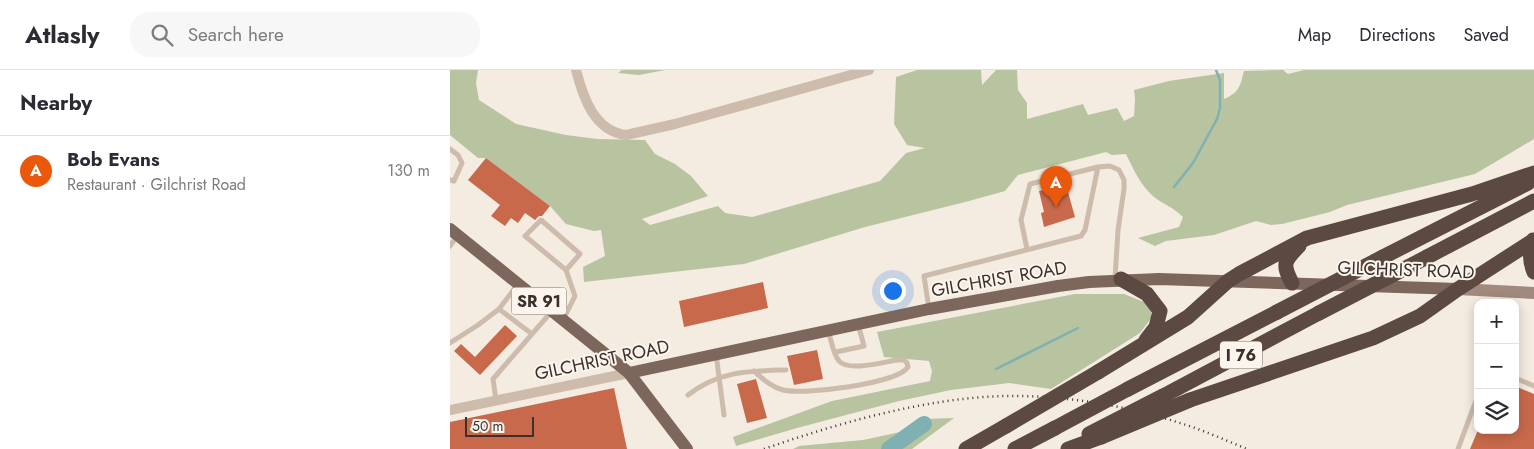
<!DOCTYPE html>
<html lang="en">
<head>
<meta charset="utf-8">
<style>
	:root { --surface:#fff; --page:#f7f7f7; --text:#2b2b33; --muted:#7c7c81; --line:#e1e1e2; --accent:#ea580c }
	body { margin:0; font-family:Jost,sans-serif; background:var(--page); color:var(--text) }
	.controls { position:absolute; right:15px; bottom:15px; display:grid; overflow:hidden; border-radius:10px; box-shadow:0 2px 12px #0003 }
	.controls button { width:45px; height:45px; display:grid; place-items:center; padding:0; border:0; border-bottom:1px solid var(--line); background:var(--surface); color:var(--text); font:25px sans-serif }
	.scale { position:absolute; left:15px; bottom:12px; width:69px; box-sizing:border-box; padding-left:5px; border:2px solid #3b302b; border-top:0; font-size:14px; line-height:18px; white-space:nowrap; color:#3b302b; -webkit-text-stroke:4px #fbf5ee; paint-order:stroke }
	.you { position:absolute; left:442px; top:220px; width:18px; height:18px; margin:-12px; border:4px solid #fff; border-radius:50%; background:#1a73e8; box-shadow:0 0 0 8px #1a73e833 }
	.badge { display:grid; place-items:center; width:32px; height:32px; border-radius:50%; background:var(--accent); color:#fff; font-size:16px; font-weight:700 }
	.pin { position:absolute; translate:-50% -41px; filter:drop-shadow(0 1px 2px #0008) }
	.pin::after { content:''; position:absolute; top:26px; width:18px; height:15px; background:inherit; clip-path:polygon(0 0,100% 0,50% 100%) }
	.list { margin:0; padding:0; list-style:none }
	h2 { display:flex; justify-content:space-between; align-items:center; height:65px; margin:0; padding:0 20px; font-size:21px }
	h2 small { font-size:16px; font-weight:400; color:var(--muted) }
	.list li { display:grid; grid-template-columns:32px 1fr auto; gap:15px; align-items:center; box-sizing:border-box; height:70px; padding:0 20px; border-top:1px solid var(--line) }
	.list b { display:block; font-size:19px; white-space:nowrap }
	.list p { margin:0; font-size:16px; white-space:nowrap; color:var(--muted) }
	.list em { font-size:16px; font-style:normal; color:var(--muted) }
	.icon { flex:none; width:28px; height:28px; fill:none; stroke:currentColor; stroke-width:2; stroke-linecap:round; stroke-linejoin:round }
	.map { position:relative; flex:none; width:1084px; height:379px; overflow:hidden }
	header { display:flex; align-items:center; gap:30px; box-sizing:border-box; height:70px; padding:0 25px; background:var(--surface); border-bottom:1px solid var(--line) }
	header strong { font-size:24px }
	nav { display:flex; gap:28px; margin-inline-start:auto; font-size:18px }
	.search { width:350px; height:45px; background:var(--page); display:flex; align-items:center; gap:12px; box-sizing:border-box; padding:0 18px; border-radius:20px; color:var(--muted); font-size:19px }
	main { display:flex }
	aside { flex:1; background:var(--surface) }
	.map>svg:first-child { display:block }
	.green { fill:#b8c4a0 }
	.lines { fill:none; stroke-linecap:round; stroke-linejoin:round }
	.stream { stroke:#7fb0b2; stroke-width:2.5 }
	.river { stroke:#7fb0b2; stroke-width:16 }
	.building { fill:#c8694b }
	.lane { stroke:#cdbbac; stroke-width:5 }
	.street { stroke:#cdbbac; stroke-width:10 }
	.secondary { stroke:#a18a7d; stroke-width:12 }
	.primary { stroke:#7d675c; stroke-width:12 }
	.highway { stroke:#5c4a42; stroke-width:15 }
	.rail { stroke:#3b302b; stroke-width:2.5; stroke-dasharray:1 4; stroke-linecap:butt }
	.highway-bridge { stroke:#5c4a42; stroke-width:15 }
	.labels { text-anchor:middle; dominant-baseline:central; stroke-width:4; stroke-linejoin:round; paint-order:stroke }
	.shield { fill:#fbf5ee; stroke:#756b66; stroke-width:1 }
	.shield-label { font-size:16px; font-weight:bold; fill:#3b302b }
	.street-label { font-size:18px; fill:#3b302b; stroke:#fbf5ee }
</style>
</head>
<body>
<header>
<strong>Atlasly</strong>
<div class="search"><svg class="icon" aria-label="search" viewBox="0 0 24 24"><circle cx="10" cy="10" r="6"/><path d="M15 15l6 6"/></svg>Search here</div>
<nav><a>Map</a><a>Directions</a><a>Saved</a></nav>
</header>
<main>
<aside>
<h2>Nearby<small></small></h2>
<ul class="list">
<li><span class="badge">A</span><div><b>Bob Evans</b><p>Restaurant · Gilchrist Road</p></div><em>130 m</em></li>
</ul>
</aside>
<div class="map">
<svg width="1084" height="379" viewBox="0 0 1084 379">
	<rect width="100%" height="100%" fill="#f4ebe1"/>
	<path class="green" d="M0 0H28L26 13 29 30 66 54 116 65 147 69 195 70 205 84 225 94 241 106 258 126 192 149 200 155 268 136 275 143 302 147 430 111 456 83 475 78 457 75 444 54 446 7 467 0H531L532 15 546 0H567L568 20 577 33V49L633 34 638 45 667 38 674 51 684 46 685 29 684 20 719 11 774 3V29C790 22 790 16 794 1L833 0 838 4 854 0H1084V69L1025 104 897 135 880 142 832 154 821 155 806 151 764 165 716 171 705 176 688 168 729 157 733 147C723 137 713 134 704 127 690 115 684 100 676 84L662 85 656 82 568 105 555 121 519 131 415 157 294 194 134 212 133 197 155 186 151 160 144 161 116 154 100 136 36 88H28L0 65Z
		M172 0H215L189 5 168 3Z
		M625 224H674L699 234 702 247 690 263 601 319 559 313 501 320 449 331 347 358 286 376 283 367 382 331 480 311 482 301 479 291 434 287 427 262Z
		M504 348 462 379H343L349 376 413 370 455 361 473 349Z"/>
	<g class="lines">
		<path class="stream" d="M724 117 743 93 767 49 770 38V10L766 0
			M546 299 628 258
			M472 356 474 354"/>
		<path class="river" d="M439 379 474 354"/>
	</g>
	<path class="building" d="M36 88 100 136 92 146H89L85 150 75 143 68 153 61 148 55 156 41 146 50 135 18 110Z
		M616 115 625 147 594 157 591 143 594 142 589 121Z
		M313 212 318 238 234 257 229 231Z
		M55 255 67 266 30 305 4 281 11 274 25 287Z
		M367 280 373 309 344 315 337 286Z
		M306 309 317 348 297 353 287 314Z
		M1065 316 1084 324V379H1020L1028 360H1065Z
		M164 318 177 379H0V352Z"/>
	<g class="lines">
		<path class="lane" d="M0 79 8 85 12 93 4 111 0 110
			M0 176 7 166
			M577 179 571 150 580 114 648 97 660 96 669 100 674 110V119L668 160 665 209
			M49 239 82 264
			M479 239 474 206 631 166 635 160 648 97
			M113 250 125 226 116 200 75 166 91 150 130 184 116 200
			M0 273 28 255 49 239 68 214
			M386 282 414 276 408 254
			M266 284 274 345
			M304 301C313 309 321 317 333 320 352 325 448 314 458 297L457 293 454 290H447C434 292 398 302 389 291 383 284 381 269 378 260
			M1065 308 1084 316
			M238 325C269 301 298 301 336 300
			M46 330 43 309 102 241
			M1008 379 1028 325"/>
		<path class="street" d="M126 0C133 27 144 61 176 65L225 54 419 0
			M0 340 179 303"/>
		<path class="secondary" d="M1008 219 1084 223"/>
		<path class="primary" d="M0 159 179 303 237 379
			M179 303 479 239 608 216 639 212 709 209 1008 219"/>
		<path class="highway" d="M1083 170C1080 182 1079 190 1084 202
			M933 187 1078 113
			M977 187 1084 131
			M671 209 697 224 710 241 706 257 696 270
			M842 213C832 194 834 191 849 176
			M648 302 738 247 778 211 789 204 857 168 1022 124 1084 103
			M678 319 827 242
			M713 326 869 243
			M740 330 923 268 970 246 1008 219 1084 170
			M516 379 556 356
			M565 379 605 358
			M618 379 651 367"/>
		<path class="rail" d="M314 379C388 353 476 328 554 326 613 325 674 335 730 353 753 360 775 370 797 379"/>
		<path class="highway-bridge" d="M827 242 933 187
			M869 243 977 187
			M556 356 648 302
			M605 358 678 319
			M639 364 713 326
			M651 367 740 330"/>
	</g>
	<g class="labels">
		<g class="shield">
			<rect x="61.5" y="217.5" width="55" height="27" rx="4"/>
			<rect x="770" y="271.5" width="42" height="27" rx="4"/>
		</g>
		<g class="shield-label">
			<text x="89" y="231">SR 91</text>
			<text x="791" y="285">I 76</text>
		</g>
		<g class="street-label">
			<text transform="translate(956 200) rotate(2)">GILCHRIST ROAD</text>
			<text transform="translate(549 209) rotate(-10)">GILCHRIST ROAD</text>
			<text transform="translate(152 290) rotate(-12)">GILCHRIST ROAD</text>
		</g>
	</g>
</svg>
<div class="controls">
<button>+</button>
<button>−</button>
<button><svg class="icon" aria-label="layers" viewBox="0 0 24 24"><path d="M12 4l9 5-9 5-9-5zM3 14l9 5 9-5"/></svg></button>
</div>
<div class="scale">50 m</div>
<div class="you"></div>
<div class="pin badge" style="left:606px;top:137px">A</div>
</div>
</main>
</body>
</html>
